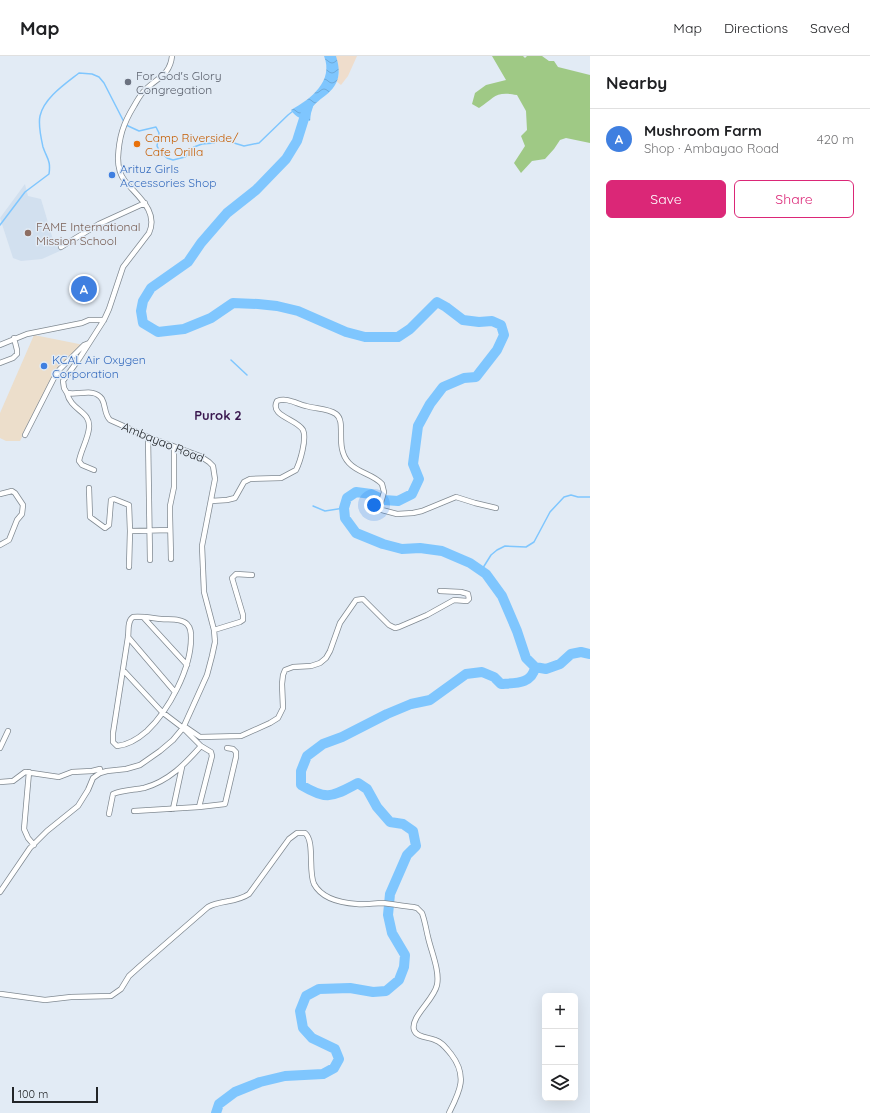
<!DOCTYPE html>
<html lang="en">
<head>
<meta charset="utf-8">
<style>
	:root { --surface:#fff; --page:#f6f6f6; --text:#202124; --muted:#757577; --line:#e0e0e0; --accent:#db2777 }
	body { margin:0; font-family:Quicksand,sans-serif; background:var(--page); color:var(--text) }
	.controls { position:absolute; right:12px; bottom:12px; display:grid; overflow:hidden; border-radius:6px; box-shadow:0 4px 16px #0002 }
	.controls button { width:36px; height:36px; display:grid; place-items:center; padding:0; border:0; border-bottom:1px solid var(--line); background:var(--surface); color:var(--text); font:20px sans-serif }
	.scale { position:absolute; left:12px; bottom:10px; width:86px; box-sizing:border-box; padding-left:4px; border:2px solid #222528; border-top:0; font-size:11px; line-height:14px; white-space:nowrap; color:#222528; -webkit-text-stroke:3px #e2ebf5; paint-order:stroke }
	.you { position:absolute; left:374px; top:449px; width:14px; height:14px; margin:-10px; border:3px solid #fff; border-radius:50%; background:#1a73e8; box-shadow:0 0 0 6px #1a73e833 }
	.badge { display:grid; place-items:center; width:26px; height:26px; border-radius:50%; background:var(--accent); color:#fff; font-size:13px; font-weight:700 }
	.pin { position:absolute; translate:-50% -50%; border:2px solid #fff; box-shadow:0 1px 4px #0006 }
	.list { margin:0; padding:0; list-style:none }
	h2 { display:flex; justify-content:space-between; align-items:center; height:52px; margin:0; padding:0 16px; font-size:17px }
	h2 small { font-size:13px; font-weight:400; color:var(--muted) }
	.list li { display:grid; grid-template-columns:26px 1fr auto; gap:12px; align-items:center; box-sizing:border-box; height:60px; padding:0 16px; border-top:1px solid var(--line) }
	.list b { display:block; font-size:15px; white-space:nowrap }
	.list p { margin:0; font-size:13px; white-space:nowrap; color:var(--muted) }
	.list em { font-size:13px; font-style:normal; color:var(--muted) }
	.actions { display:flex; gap:8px; padding:12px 16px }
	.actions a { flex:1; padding:9px 0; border:1px solid var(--accent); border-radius:6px; text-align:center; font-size:14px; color:var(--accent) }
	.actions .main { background:var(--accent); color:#fff }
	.icon { flex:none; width:22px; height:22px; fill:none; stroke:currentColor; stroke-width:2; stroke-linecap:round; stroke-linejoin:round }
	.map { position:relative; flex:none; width:590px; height:1057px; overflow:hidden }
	header { display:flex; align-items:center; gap:24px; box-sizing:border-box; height:56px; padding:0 20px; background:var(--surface); border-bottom:1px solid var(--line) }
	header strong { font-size:19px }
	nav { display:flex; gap:22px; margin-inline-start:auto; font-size:14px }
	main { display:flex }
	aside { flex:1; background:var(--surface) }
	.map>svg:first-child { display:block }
	.commercial { fill:#efddcc }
	.industrial { fill:#ecdecb }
	.built { fill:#d2e0ef }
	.grass { fill:#9fc985 }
	.water { fill:url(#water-waves) }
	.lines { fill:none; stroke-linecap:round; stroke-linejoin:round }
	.stream { stroke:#7fc6fe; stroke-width:1.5 }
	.river { stroke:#7fc6fe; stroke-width:10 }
	.minor-casing { stroke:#818a92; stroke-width:6 }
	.minor { stroke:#fff; stroke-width:4.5 }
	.worship-dot { fill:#6b7280; stroke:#e2ebf5; stroke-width:1.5 }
	.food-dot { fill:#e8710a; stroke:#e2ebf5; stroke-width:1.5 }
	.shop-dot { fill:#3f7fe0; stroke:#e2ebf5; stroke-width:1.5 }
	.education-dot { fill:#8d6e63; stroke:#e2ebf5; stroke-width:1.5 }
	.labels { text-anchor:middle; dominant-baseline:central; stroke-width:3; stroke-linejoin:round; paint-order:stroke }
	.worship-label { font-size:12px; fill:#5b616d; stroke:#e2ebf5; text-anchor:start }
	.food-label { font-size:12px; fill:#c56008; stroke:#e2ebf5; text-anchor:start }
	.shop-label { font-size:12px; fill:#366cbe; stroke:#e2ebf5; text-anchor:start }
	.education-label { font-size:12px; fill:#785e54; stroke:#e2ebf5; text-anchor:start }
	.street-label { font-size:12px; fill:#222528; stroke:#e2ebf5 }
	.neighbourhood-label { font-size:13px; font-weight:bold; fill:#39174e; stroke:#e2ebf5 }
</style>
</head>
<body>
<header>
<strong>Map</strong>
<nav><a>Map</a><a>Directions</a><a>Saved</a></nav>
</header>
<main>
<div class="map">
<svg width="590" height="1057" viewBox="0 0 590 1057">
	<defs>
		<pattern id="water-waves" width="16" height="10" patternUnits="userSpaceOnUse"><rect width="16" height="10" fill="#7fc6fe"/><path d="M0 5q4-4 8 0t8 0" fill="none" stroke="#6daada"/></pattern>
	</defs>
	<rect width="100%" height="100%" fill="#e2ebf5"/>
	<path class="commercial" d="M336 0H357L348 20 341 29 336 25 339 19Z"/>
	<path class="industrial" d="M34 279 84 289 56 317 20 385H6L0 382V357Z"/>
	<path class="built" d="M25 128 28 140 41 143 55 190 60 188 62 194 42 203 21 205 13 202 0 162Z"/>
	<path class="grass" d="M492 0H523L525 2 527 0H542L549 5H554L558 11 590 19V87L566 82 560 84 554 93 545 103 532 105 521 117 514 107 525 90 521 80 527 74 526 55 517 39C494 35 495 42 479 52L472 48 475 37 486 29 506 24Z"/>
	<path class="water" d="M324 0H336C341 16 340 28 326 39 321 43 315 47 312 52 310 56 311 61 310 65 302 63 296 62 291 54 311 43 334 25 324 0Z"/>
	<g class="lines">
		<path class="stream" d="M126 69 139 75 156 71 159 77 157 90 160 96 167 102 173 104 185 101 194 91 202 88 214 87 217 85 224 84 244 90 259 87 288 59 293 55
			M0 169 25 136 49 118C51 104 47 103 43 91 41 82 38 69 40 60 44 42 65 28 79 17L92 18 99 21 104 27 124 66
			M231 304 247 319
			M313 450 325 455 344 452
			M481 515 491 499 497 494 505 490 526 491 534 486 550 456 564 441 571 439 578 441H590"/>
		<path class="river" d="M308 50 297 85 286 103 256 134 227 157 201 187 188 206 151 232 143 245 141 255 143 267 158 276 184 273 211 262 233 247 258 248 277 250 298 255 346 276 365 281H398L410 273 437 246 446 251 463 264 479 266 492 265 501 269 504 279 497 294 476 321 464 322 443 331 430 348 418 370 413 408 419 423 412 438 398 445 384 444 371 438 356 436 347 442 344 452 345 462 356 477 383 488 402 493 420 492 442 495 470 507 486 518 502 540 517 575 526 602 535 611 546 613 560 608 571 598 581 596 590 598
			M216 1057 219 1048 235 1036 260 1026 285 1020 323 1018 334 1012 339 1003 335 993 312 982 303 972 300 955 306 940 319 933 350 932 373 936 386 935 399 924 404 911 405 899 392 877 388 859 390 838 407 799 416 790 413 775 403 768 390 766 377 751 367 733 358 727C331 741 328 745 301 729V715L307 700 323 688 342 681 387 658 411 648 430 644 466 618 482 616 494 621 501 628C516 627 532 628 535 611"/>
		<defs>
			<path id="minor" d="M61 191 99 168 145 147
				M0 289 27 278 82 267 89 264H104
				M0 307 13 302 17 298V294L14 282
				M67 337C71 355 91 355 89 372 88 383 81 394 79 405L82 409 94 414
				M25 379 54 322 60 313 84 289 89 287
				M148 381 150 504
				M89 432 90 461 105 472 109 469 111 444 114 443 129 449 130 475 129 511
				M0 438 12 435 15 437 23 449 22 458 17 464 9 484 0 489
				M211 445 227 444 235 442 244 426 250 423 281 422 296 414C300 406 307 383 303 374 297 363 269 360 277 345 287 341 297 348 306 350 316 353 328 352 336 358 347 366 334 391 349 407 358 417 373 418 382 428L384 436 380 450 382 454 397 458 413 457 422 455 456 441 475 447 496 452
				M130 475 170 474
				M171 503 170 460V450L174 431V391
				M133 561C142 560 152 562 161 563 169 564 181 562 187 568 191 572 191 577 191 582 191 613 169 654 147 675 139 682 128 689 117 690L113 686V677L128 581C129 575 127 565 133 561Z
				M144 562 187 609
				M214 574 240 566 243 564V559L232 522 236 518 252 519
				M128 581 175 636
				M123 614 162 656 183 672 201 690 211 696 212 700 199 751 134 755
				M184 670 200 681 241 680 270 667 278 662 283 652 282 628 283 619 285 614 293 611 311 610 320 607 326 602 330 595 340 567 356 544 363 543 389 569 395 572 399 571 427 559 454 544 467 545 469 543 468 538 461 536 440 535
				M0 692 8 675
				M29 716 24 773 28 782 34 789
				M0 726 13 725 25 716 59 721 72 716 92 715 100 713
				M199 751 225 748 236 701V696L233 693 227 692
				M173 753 182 711
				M109 758 113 738C123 734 134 734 144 732 169 725 185 708 201 690
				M0 836 30 792 47 775 78 750 88 734 93 722 100 717 107 715 126 713 140 709 160 695 173 684 183 672 193 650 207 619 212 600 215 586 214 574 204 536 202 490 215 423 213 410 209 406 200 400 146 380 110 364C104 358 106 350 102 343 94 331 78 340 67 337L64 332 63 325 79 303 104 264 109 253 123 211 149 177C159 155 137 140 125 125 120 119 118 110 118 102 119 81 123 68 134 50 137 45 140 39 144 35 156 22 170 20 172 0
				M1 938 45 944 71 941 111 940 121 933 129 920 139 911 208 851C221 844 236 847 249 838L289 783 297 777H305C315 785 308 815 314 828 322 843 342 847 357 848 366 849 374 847 382 847 392 848 403 850 413 851L417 852 422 857C425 865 426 873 428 881 431 895 440 915 437 929 434 944 410 961 414 974 417 982 429 981 435 984 442 986 446 992 451 998 468 1020 460 1035 449 1057"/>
		</defs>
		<use href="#minor" class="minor-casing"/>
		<use href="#minor" class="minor"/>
	</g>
	<circle class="worship-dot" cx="128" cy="26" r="4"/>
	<circle class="food-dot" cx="137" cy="88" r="4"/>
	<g class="shop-dot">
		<circle cx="112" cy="119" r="4"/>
		<circle cx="44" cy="310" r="4"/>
	</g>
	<circle class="education-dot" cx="28" cy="177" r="4"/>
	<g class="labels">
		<g class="worship-label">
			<text x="136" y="19">For God's Glory<tspan x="136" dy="14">Congregation</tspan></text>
		</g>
		<g class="food-label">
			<text x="145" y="81">Camp Riverside/<tspan x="145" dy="14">Cafe Orilla</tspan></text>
		</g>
		<g class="shop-label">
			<text x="120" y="112">Arituz Girls<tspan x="120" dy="14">Accessories Shop</tspan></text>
			<text x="52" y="303">KCAL Air Oxygen<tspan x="52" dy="14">Corporation</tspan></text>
		</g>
		<g class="education-label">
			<text x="36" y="170">FAME International<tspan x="36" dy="14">Mission School</tspan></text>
		</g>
		<g class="street-label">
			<text transform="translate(163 386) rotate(22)">Ambayao Road</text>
		</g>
		<g class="neighbourhood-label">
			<text x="218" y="359">Purok 2</text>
		</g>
	</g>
</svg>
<div class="controls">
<button>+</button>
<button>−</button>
<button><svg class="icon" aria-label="layers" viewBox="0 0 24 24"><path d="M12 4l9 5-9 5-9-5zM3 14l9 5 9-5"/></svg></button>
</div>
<div class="scale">100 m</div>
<div class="you"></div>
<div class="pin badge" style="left:84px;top:233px;background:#3f7fe0">A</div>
</div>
<aside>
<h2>Nearby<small></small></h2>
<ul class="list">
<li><span class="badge" style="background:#3f7fe0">A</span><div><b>Mushroom Farm</b><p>Shop · Ambayao Road</p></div><em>420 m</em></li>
</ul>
<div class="actions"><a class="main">Save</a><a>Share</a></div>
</aside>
</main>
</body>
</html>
